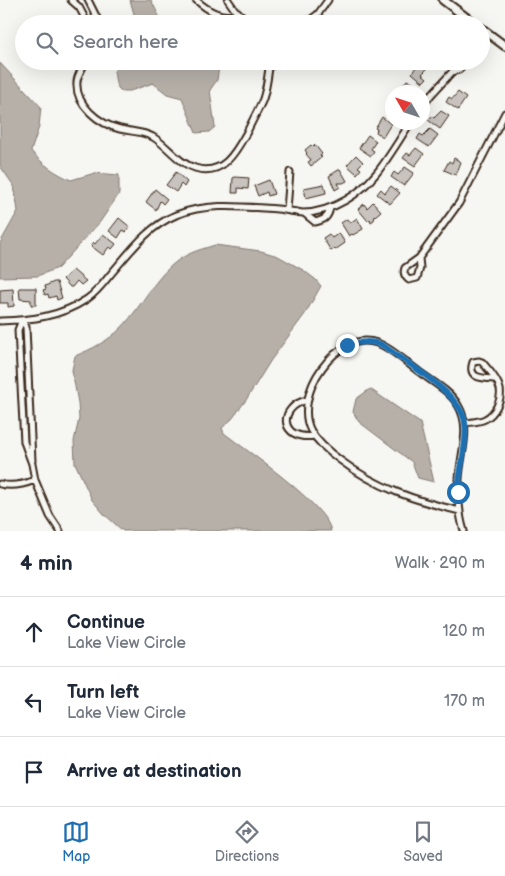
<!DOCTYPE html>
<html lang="en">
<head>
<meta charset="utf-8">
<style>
	:root { --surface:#fff; --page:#f2f2f3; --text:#1f2937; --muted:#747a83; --line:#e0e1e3; --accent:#1f6fb2 }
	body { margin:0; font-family:"Balsamiq Sans",sans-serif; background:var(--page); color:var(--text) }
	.compass { position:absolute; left:385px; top:85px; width:45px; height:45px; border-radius:50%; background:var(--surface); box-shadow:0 5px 20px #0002; rotate:309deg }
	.stop { position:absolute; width:15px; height:15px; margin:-11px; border:4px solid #1f6fb2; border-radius:50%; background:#fff }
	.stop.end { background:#1f6fb2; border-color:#fff; box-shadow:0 1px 5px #0008 }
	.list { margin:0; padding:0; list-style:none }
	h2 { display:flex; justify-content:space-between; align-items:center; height:65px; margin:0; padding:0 20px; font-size:21px }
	h2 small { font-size:16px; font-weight:400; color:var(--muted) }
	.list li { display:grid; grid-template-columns:32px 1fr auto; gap:15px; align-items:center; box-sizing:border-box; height:70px; padding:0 20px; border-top:1px solid var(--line) }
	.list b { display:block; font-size:19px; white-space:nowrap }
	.list p { margin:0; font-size:16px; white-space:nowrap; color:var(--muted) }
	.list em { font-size:16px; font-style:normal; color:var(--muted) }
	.icon { flex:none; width:28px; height:28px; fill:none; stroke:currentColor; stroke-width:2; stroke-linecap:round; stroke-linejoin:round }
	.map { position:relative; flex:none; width:505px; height:531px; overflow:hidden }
	.search { position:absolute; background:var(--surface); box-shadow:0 5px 20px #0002; left:15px; right:15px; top:15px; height:55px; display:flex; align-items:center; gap:12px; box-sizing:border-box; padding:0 18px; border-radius:28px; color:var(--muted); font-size:19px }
	.sheet { height:275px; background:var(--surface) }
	nav { display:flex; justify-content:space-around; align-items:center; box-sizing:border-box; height:70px; border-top:1px solid var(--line); background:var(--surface); font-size:14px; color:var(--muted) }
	nav a { display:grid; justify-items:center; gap:2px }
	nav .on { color:var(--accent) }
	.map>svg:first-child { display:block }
	.water { fill:#b6b0a9; stroke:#857a71 }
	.building { fill:#c8c3be; stroke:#3b2a1e }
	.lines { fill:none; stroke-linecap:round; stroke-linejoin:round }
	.street-casing { stroke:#3b2a1e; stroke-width:9 }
	.secondary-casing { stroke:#3b2a1e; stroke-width:11 }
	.street { stroke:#f6f6f2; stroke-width:5 }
	.secondary { stroke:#f6f6f2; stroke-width:7 }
	.route { stroke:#1f6fb2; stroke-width:6 }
</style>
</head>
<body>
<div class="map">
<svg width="505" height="531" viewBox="0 0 505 531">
	<rect width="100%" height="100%" fill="#f6f6f2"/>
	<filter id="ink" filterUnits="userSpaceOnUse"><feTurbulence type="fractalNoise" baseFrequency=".02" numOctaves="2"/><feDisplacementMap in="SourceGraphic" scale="10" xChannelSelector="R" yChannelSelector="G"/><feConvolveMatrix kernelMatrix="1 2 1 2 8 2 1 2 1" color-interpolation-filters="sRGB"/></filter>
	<g filter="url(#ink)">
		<path class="water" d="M130 0H151L160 18 168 24H133L134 14Z
			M123 61H229L219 67 217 80 210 90 215 127 209 132 196 133 182 98 167 94 153 83 130 91H120L116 84 114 71Z
			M0 63 41 107 39 127 31 151C42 164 55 173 71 180L95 173 119 175V194L100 222 58 268 37 276 0 277V243L18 211 14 186 0 166Z
			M215 245 261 251 278 256 303 270 315 279 321 286 305 314 271 360 246 400 232 419 222 428 224 433C247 451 327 505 331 531H123L104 514 92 500 75 463 74 441 79 419 78 403 72 370 75 356C92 349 108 341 121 328 144 305 158 268 189 254 197 250 206 248 215 245Z
			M370 389 420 423 434 482 418 478 412 462 359 422 353 412 356 399Z"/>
		<path class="building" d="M420 61 428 66 426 68 427 69 422 74 427 78 423 82 412 73Z
			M407 80 414 84 410 92H398Z
			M458 92 466 98 458 110 446 102 449 97 452 99Z
			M392 100V118L387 114 388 111 386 110Z
			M441 111 449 116 440 129 428 120 432 116 434 118Z
			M382 117 391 124 383 137 376 132 377 129 375 128Z
			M430 129 438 135 429 147 417 139 420 134 423 136Z
			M368 135 376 141 371 149 374 151 371 156 359 148Z
			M311 145 313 147 315 145 322 154 320 156 322 157 311 166 308 162 311 160 306 154 307 153 305 150Z
			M416 148 424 154 415 166 403 158 407 153 410 155Z
			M356 155 363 162 358 167 361 169 357 174 347 165Z
			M454 158 461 162 456 175 444 170 449 161 452 163Z
			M405 167 414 173 404 186 391 177 394 172 398 175Z
			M340 169 347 181 343 183H338L340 187 335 190 329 176Z
			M176 172 187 182 184 187 181 184 176 192 166 185Z
			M235 177 249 178 248 189 238 188V193H232L233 178Z
			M269 180 274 194 268 196 267 192 258 196 254 186Z
			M324 184 326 193 306 198 304 188Z
			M391 186 400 193 390 204 377 194 381 189 385 193Z
			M155 189 167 199 163 204 160 201 156 210 146 202Z
			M373 202 381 211 375 216 374 220 371 222 370 219 368 221 358 209 364 204 367 208Z
			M119 218 130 227 126 232 123 230 118 238 109 231Z
			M357 218 363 229 353 235 352 234 349 236 341 223 347 219 350 223Z
			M339 233 345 243 335 250 334 249 331 251 323 238 329 234 332 238Z
			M103 234 116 244 112 249 109 247 103 255 91 246 93 242 95 244Z
			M73 270 86 281 81 285 77 281 72 287H70L63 279Z
			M54 282H57L62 298 57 300 56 296 49 298 48 294 45 295 43 290 46 289 45 286Z
			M19 288H36V305H31V300L20 299Z
			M13 289 14 306 8 307V303H0V290Z"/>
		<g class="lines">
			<defs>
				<path id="street" d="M71 0 79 7 88 24
					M88 0 97 18 98 24
					M196 0C206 9 225 22 238 12
					M228 0 235 10 252 24
					M261 24 264 22 273 24
					M305 24 318 14 328 0
					M481 41 487 33
					M86 61C83 68 77 75 77 82 75 105 99 124 120 129 132 132 142 131 153 137 168 146 178 163 195 168 224 177 237 150 248 130 253 119 259 109 263 99 267 87 268 74 270 61
					M458 61 452 72 459 70 466 61
					M422 107 431 95 452 72
					M287 210 290 172
					M304 213 315 222C324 220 328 218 330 208
					M419 258 420 268 417 278 409 280C404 276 403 273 405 268L419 258 459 203 505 113
					M22 320 18 330 24 442 32 464 35 480 50 516 60 531
					M22 320 26 327 32 461
					M0 321C31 320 60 317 87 299 96 293 103 284 110 275 130 252 147 227 176 215 208 202 244 207 277 209 286 210 295 212 303 213 318 213 334 207 346 200 376 183 392 150 411 122
					M307 400C277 407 280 441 314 436
					M465 423C472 422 479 422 485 419 495 414 502 400 500 389 498 379 488 369 482 362L479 361 473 362C467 379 483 378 495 379
					M0 484C11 487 25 484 35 480
					M460 511C416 501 377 488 340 460 329 452 318 443 311 431 292 395 337 329 377 343 390 347 407 363 418 371 431 381 449 390 458 405 472 428 460 454 459 479 458 495 459 515 464 531"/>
				<path id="secondary" d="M443 0 475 24
					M481 28 505 46"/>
			</defs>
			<use href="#street" class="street-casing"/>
			<use href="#secondary" class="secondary-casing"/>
			<use href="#street" class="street"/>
			<use href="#secondary" class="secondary"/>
		</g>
	</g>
	<g class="lines" filter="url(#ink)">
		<path class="route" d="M347 345C360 342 372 340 384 346 406 363 462 394 465 423 468 443 459 470 458 492"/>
	</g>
</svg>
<svg class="compass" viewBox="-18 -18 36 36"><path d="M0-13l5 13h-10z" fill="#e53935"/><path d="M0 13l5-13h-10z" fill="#747a83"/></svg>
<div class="stop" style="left:458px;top:492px"></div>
<div class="stop end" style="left:347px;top:345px"></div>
<div class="search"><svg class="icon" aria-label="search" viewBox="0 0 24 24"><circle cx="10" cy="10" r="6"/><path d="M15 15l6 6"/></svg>Search here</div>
</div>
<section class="sheet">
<h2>4 min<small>Walk · 290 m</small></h2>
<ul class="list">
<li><svg class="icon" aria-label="ahead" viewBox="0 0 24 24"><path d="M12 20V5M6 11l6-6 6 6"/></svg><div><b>Continue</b><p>Lake View Circle</p></div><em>120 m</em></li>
<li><svg class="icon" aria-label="left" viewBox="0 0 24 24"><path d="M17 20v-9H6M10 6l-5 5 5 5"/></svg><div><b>Turn left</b><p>Lake View Circle</p></div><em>170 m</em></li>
<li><svg class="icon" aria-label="arrive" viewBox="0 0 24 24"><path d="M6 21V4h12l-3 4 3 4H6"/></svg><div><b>Arrive at destination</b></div></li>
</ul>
</section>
<nav>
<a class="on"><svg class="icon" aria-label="map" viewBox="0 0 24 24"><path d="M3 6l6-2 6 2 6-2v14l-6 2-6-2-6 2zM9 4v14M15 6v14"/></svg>Map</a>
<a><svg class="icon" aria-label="directions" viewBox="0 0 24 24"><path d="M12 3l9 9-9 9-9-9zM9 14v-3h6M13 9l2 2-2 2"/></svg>Directions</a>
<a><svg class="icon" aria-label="saved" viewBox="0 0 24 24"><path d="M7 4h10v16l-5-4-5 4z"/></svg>Saved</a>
</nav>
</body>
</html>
